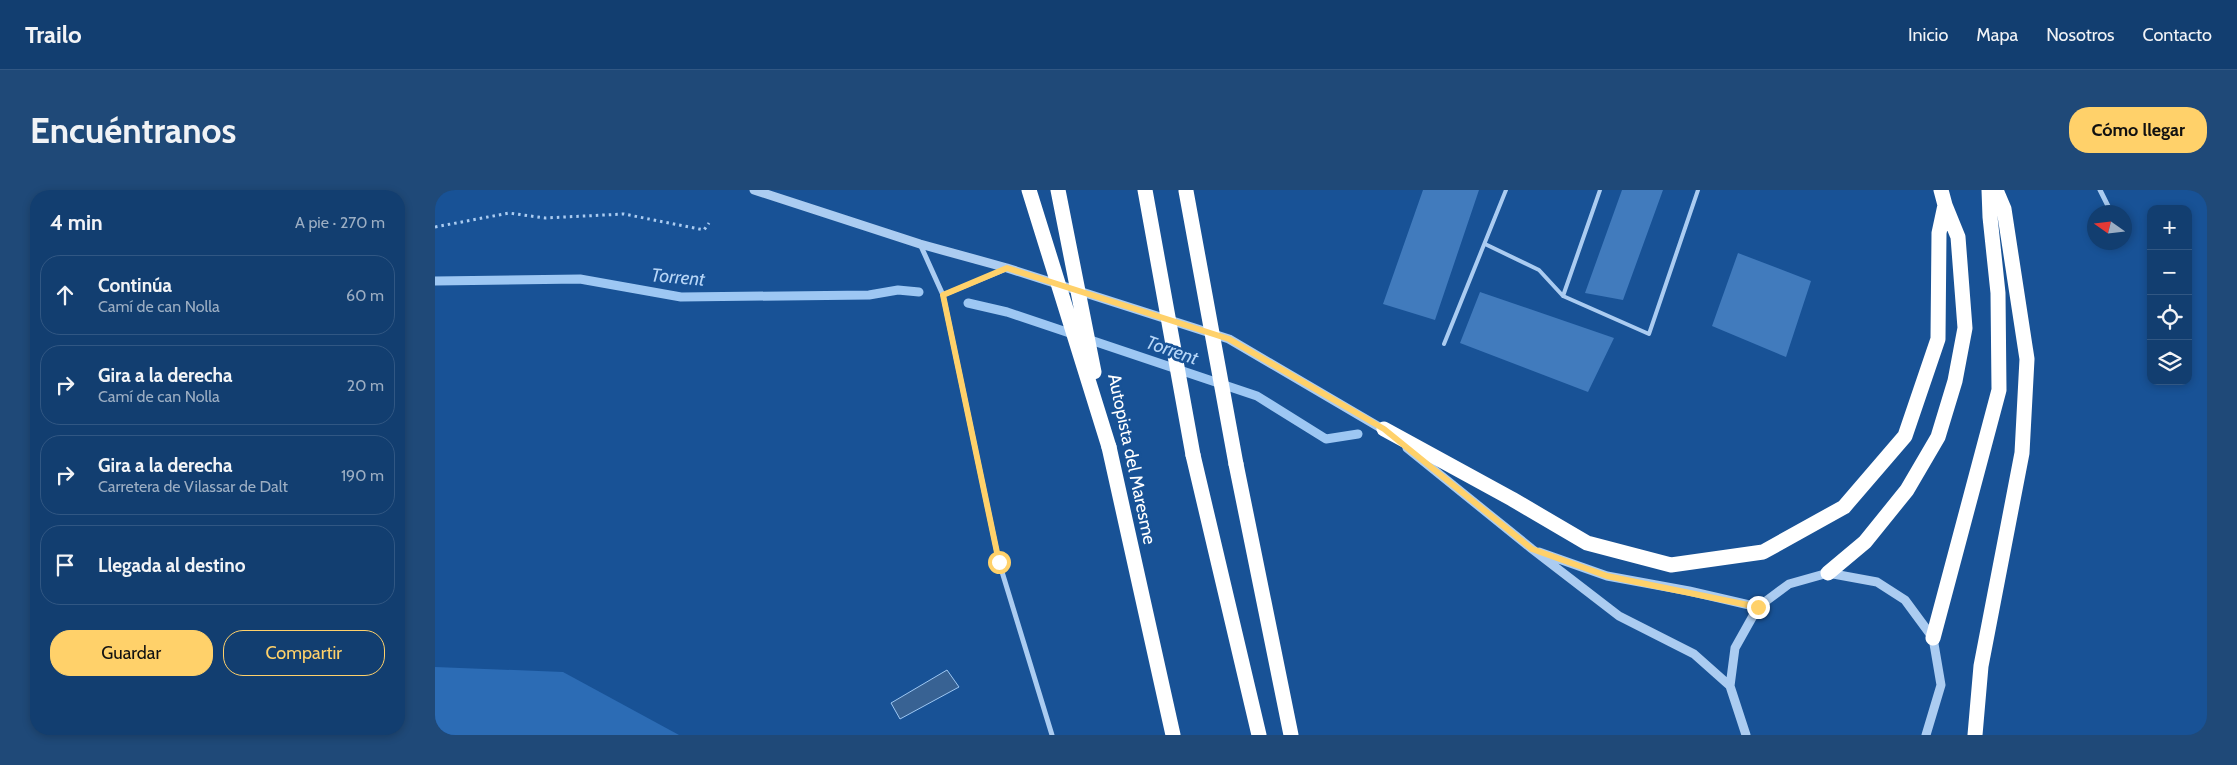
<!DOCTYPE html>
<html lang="es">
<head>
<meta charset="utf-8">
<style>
	:root { --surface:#123e70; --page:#1f4978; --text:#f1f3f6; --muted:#9caec3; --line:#315783; --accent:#ffd16a }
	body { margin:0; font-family:Cabin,sans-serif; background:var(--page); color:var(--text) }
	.controls { position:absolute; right:15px; top:15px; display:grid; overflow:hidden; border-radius:10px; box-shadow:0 2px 8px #0003 }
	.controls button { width:45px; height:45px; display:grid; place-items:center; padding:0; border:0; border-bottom:1px solid var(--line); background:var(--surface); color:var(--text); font:25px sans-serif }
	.compass { position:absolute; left:1652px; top:15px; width:45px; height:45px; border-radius:50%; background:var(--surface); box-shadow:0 2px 8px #0003; rotate:284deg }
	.stop { position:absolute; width:15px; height:15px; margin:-11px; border:4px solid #ffd16a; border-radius:50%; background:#fff }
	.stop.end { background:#ffd16a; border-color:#fff; box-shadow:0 1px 5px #0008 }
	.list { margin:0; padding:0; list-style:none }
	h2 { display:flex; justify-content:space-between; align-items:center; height:65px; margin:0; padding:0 20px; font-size:21px }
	h2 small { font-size:16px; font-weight:400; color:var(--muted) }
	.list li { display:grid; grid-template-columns:32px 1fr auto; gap:15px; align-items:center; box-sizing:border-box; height:80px; margin:0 10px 10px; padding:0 10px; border:1px solid var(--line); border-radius:20px }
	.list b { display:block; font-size:19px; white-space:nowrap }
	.list p { margin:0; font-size:16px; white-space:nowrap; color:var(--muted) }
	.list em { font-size:16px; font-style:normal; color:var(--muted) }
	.actions { display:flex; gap:10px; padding:15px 20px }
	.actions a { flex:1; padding:11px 0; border:1px solid var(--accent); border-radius:20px; text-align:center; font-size:18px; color:var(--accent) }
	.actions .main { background:var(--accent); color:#111 }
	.icon { flex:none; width:28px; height:28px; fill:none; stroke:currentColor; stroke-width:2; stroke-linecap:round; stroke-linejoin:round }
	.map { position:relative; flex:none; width:1772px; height:545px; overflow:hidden; border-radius:20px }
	header { display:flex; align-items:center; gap:30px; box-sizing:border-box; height:70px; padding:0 25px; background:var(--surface); border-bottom:1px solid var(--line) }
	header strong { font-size:24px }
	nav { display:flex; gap:28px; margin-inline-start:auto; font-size:18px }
	.intro { display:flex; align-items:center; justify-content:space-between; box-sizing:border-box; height:120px; padding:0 30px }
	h1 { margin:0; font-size:35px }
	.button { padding:12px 22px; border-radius:20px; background:var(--accent); color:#111; font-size:18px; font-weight:700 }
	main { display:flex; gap:30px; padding:0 30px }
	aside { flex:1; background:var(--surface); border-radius:20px; box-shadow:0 2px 8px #0003 }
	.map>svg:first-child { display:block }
	.green { fill:#2c6cb5 }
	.water { fill:#386293; stroke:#9dc7f3 }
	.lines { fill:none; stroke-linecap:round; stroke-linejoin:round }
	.stream { stroke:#9dc7f3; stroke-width:9 }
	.building { fill:#417bbd }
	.path { stroke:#abccf1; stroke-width:3; stroke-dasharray:2.5 4; stroke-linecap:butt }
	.service { stroke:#abccf1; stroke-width:4 }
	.minor { stroke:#abccf1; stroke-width:5 }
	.tertiary { stroke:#abccf1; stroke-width:9 }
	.motorway { stroke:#fff; stroke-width:15 }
	.motorway-bridge { stroke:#fff; stroke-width:15 }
	.route { stroke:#ffd16a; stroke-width:6 }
	.labels { text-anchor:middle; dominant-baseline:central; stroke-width:5; stroke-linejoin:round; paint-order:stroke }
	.street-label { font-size:18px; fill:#fff; stroke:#185296 }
	.water-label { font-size:19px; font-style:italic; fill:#b7d6f7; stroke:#185296 }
</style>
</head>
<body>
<header>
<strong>Trailo</strong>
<nav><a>Inicio</a><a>Mapa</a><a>Nosotros</a><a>Contacto</a></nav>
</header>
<div class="intro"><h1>Encuéntranos</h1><a class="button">Cómo llegar</a></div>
<main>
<aside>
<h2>4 min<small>A pie · 270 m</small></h2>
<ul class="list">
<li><svg class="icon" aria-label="ahead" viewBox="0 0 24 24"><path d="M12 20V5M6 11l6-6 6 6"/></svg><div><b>Continúa</b><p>Camí de can Nolla</p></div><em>60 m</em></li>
<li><svg class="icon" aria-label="right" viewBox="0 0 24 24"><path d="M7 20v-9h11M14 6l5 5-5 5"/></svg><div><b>Gira a la derecha</b><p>Camí de can Nolla</p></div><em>20 m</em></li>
<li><svg class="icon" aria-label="right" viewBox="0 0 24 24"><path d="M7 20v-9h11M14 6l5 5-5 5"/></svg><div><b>Gira a la derecha</b><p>Carretera de Vilassar de Dalt</p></div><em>190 m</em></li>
<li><svg class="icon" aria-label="arrive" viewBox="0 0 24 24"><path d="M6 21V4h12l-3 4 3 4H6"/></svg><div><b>Llegada al destino</b></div></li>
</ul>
<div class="actions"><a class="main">Guardar</a><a>Compartir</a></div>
</aside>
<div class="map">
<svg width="1772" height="545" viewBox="0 0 1772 545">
	<rect width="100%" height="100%" fill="#185296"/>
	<path class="green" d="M0 477 128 482 244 545H0Z"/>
	<path class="water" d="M512 480 524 497 465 529 456 513Z"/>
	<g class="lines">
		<path class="stream" d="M0 91 145 89 246 107 434 105 463 100 484 102
			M533 113 572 122 822 206 891 249 923 244"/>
	</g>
	<path class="building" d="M988 0H1044L1000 130 948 114Z
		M1187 0H1228L1188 110 1150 103Z
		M1303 63 1376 91 1351 167 1277 136Z
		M1045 102 1179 148 1153 202 1025 153Z"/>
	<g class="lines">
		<path class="path" d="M0 37 74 23 110 28 189 24 269 40 274 33"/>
		<path class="service" d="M1050 54 1104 80 1128 106 1214 144 1263 0
			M1128 106 1165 0
			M1009 154 1071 0"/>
		<path class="minor" d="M1665 0 1676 22
			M485 54 508 105
			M571 79 508 105 564 372 617 545"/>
		<path class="tertiary" d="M319 0 485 54 572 78 794 149 951 241
			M972 258 1097 359 1184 426 1259 464 1295 496
			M1104 362 1172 386 1254 401 1323 417
			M1311 545 1295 496 1300 458 1323 417 1354 394 1393 383 1442 392 1470 410 1498 448 1506 495 1491 545"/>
		<path class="motorway" d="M949 239 1077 309 1152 353 1236 375 1328 362 1409 317 1470 246 1503 149 1504 43 1510 15
			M674 257 738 545
			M758 265 824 545
			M801 274 856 545
			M1393 383 1430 352 1472 300 1503 247 1520 191 1530 138 1523 47 1510 15 1506 0
			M1498 448 1564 200 1563 103 1555 27 1554 0
			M1540 545 1546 476 1587 263 1592 169 1569 19 1561 0"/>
		<path class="motorway-bridge" d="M594 0 674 257
			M623 0 659 182
			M710 0 758 265
			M751 1 801 274"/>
	</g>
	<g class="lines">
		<path class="route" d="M564 372 508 105 572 78 794 149 949 239 1097 359 1172 386 1323 417"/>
	</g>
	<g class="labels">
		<g class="street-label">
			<text transform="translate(697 269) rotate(78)">Autopista del Maresme</text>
		</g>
		<g class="water-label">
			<text transform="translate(243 87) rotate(5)">Torrent</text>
			<text transform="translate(737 160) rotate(19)">Torrent</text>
		</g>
	</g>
</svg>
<div class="controls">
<button>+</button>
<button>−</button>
<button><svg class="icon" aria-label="locate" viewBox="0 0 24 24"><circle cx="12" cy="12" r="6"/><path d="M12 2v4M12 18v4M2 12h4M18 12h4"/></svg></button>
<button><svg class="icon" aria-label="layers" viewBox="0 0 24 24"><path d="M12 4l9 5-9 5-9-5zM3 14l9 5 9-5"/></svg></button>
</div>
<svg class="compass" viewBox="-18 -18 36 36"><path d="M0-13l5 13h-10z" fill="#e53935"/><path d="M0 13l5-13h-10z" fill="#9caec3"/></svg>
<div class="stop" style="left:564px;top:372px"></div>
<div class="stop end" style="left:1323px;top:417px"></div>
</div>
</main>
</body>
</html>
